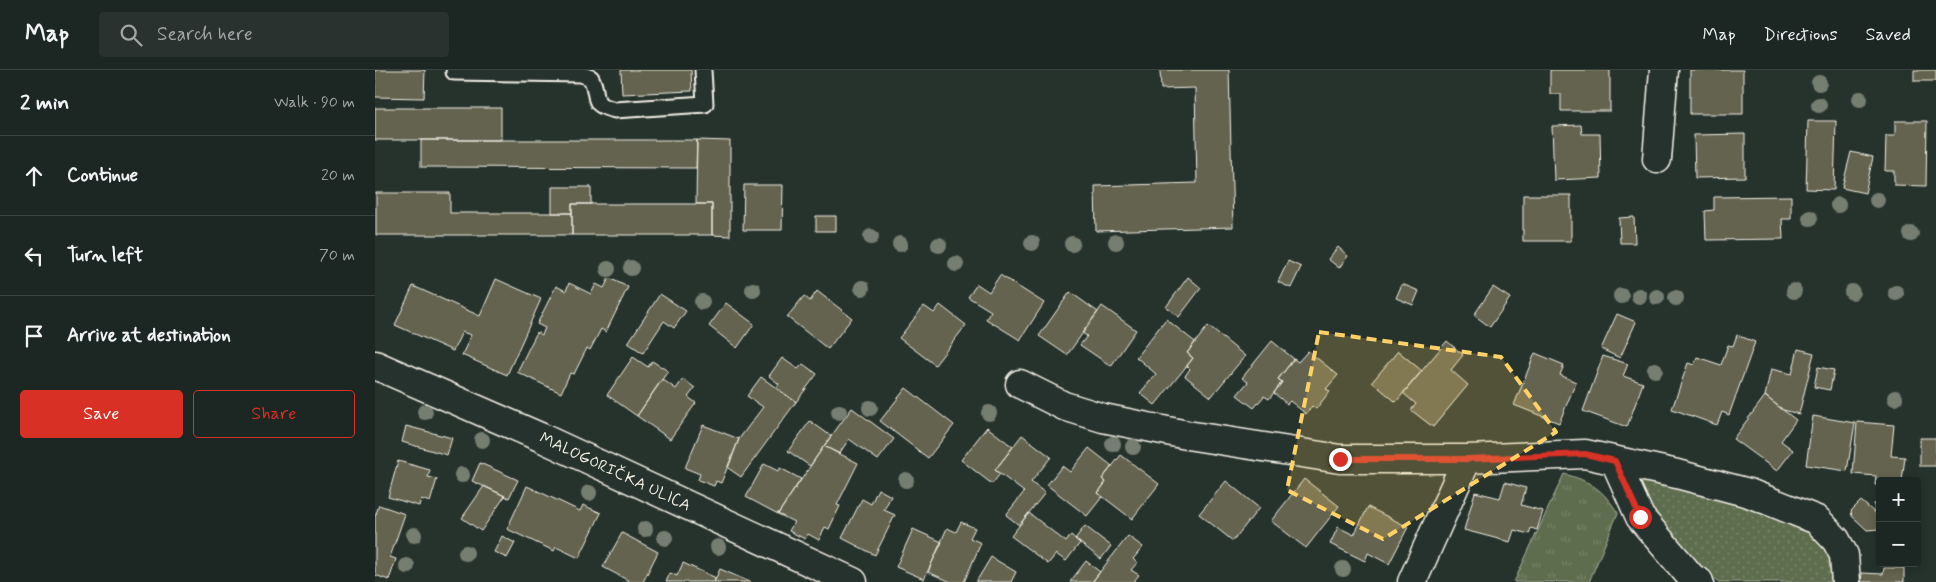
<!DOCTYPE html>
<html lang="en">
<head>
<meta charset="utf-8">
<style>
	:root { --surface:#1c2622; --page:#29322f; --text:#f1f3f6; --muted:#a0a5a5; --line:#3a4340; --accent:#d93025 }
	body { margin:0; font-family:Mynerve,sans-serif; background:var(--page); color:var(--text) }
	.controls { position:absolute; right:15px; bottom:15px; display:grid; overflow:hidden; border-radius:5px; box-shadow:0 2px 8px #0003 }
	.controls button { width:45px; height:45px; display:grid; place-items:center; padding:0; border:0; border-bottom:1px solid var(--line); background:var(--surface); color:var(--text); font:25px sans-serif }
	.stop { position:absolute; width:15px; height:15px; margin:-11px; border:4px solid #d93025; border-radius:50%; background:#fff }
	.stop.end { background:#d93025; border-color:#fff; box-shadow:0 1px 5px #0008 }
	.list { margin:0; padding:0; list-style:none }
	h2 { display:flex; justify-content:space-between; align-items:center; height:65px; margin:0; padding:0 20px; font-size:21px }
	h2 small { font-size:16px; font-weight:400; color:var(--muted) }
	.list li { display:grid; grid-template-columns:32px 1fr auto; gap:15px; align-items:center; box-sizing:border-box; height:80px; padding:0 20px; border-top:1px solid var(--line) }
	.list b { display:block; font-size:19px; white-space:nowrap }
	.list em { font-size:16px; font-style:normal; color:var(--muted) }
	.actions { display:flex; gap:10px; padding:15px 20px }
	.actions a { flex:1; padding:11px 0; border:1px solid var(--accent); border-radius:5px; text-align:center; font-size:18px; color:var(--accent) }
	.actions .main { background:var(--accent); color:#fff }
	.icon { flex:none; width:28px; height:28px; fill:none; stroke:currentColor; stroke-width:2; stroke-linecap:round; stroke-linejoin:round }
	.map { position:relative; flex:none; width:1561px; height:512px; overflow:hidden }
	header { display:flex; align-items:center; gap:30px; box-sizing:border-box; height:70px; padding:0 25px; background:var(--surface); border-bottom:1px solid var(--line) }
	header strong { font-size:24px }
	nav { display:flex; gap:28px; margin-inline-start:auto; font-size:18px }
	.search { width:350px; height:45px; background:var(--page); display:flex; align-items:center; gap:12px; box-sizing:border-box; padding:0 18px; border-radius:5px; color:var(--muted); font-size:19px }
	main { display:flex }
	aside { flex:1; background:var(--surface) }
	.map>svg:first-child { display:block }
	.grass { fill:url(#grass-tufts); stroke:#a9af9c }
	.park { fill:url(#park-dots); stroke:#a9af9c }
	.building { fill:#64644f; stroke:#f4f1e8 }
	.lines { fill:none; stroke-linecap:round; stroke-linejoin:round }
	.service-casing { stroke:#f4f1e8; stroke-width:19 }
	.minor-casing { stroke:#f4f1e8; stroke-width:31 }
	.service { stroke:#26332d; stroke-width:15 }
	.minor { stroke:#26332d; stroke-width:28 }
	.tree { fill:#767e72 }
	.route { stroke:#d93025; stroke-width:6 }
	.marked { fill:#ffd166; fill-opacity:0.2; stroke:#ffd166; stroke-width:4; stroke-dasharray:10 6; stroke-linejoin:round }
	.labels { text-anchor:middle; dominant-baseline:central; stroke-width:4; stroke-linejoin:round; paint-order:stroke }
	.street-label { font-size:16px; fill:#f4f1e8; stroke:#26332d }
</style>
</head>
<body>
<header>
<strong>Map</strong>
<div class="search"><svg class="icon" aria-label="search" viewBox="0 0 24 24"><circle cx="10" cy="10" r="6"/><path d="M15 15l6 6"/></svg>Search here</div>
<nav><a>Map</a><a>Directions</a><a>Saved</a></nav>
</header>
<main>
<aside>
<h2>2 min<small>Walk · 90 m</small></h2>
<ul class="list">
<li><svg class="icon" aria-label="ahead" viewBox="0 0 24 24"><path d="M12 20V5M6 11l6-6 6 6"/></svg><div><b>Continue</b></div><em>20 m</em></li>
<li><svg class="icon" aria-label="left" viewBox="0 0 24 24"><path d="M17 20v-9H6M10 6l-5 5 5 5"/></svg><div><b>Turn left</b></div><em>70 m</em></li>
<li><svg class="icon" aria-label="arrive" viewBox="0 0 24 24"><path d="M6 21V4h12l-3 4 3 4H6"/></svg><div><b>Arrive at destination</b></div></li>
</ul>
<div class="actions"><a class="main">Save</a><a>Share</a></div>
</aside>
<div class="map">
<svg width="1561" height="512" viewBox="0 0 1561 512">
	<defs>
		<pattern id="grass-tufts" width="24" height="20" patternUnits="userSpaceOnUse" patternTransform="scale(1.25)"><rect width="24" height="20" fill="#5e6d4f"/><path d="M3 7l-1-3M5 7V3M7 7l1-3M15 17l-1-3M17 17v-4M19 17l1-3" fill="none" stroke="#768268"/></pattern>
		<pattern id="park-dots" width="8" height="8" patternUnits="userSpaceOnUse" patternTransform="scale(1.25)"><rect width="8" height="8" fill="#5e6d4f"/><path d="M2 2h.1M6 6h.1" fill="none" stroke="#768268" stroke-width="1.8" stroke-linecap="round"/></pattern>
	</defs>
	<rect width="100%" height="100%" fill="#26332d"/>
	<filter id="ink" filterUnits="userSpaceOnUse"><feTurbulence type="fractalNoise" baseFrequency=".02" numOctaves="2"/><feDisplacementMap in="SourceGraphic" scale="10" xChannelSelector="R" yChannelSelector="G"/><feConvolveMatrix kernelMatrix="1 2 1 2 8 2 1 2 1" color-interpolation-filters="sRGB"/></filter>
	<g filter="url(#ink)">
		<path class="grass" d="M1189 404C1216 411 1228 420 1243 443L1214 512H1139Z"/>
		<path class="park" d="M1265 402 1436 457 1455 480 1464 512H1344L1324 498 1277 445 1257 408Z"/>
		<path class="building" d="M0 0H50L49 28 0 27Z
			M246 0H316L317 21 247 24Z
			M785 0H854L858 157 721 161 720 116 822 113 820 18 786 19Z
			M1175 0H1235V41H1186V24H1175Z
			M1315 0H1368V44H1315Z
			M1539 0H1561V11H1539Z
			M0 38H126V70H0Z
			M1433 51H1461L1459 120 1431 119Z
			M1520 51H1552L1551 116 1519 115V101H1510L1511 66H1520Z
			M1206 55 1207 64H1225L1226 108 1179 110 1177 56Z
			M1370 64V107L1320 108 1319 65Z
			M46 70H322L321 98 46 97Z
			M322 70 355 71V166L337 165V134H321Z
			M1476 82 1498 87 1490 123 1467 118Z
			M369 115H408L407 160H368Z
			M177 117H216V134H197V143H177Z
			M1 123H75V143H197V165H1Z
			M1148 125H1196V171H1148Z
			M1416 126V149H1407L1408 169 1331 170 1330 141 1339 140V127Z
			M197 134H337V165H197Z
			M441 146H461V161H441Z
			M1259 147 1260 173H1245L1244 148Z
			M963 177 973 186 964 198 953 189Z
			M913 191 926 197 916 218 903 212Z
			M625 205 669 233 645 270 611 249 616 241 593 227 602 214 614 222Z
			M813 207 826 218 804 247 791 237Z
			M234 208 253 217 231 262 226 259 215 280 212 278 199 304 195 303 186 323 142 302 162 262 167 265 170 258 162 254 181 216 191 221 194 213 216 224 221 214 229 218Z
			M121 209 166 229 132 305 87 285 96 265 87 262 78 281 20 255 38 216 105 246Z
			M1027 214 1044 221 1038 235 1021 228Z
			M1118 217 1135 228 1115 257 1099 245Z
			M442 221 477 248 453 279 412 247 429 226 435 231Z
			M695 222 723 242 692 285 664 266Z
			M285 224 311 241 299 258 289 251 268 283 253 273Z
			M351 233 379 254 362 278 334 256Z
			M565 235 591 255 560 295 524 268 549 236 559 243Z
			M727 236 761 260 736 296 705 275 712 266 707 263Z
			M1242 244 1261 252 1245 288 1226 279Z
			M791 249 820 272 812 283 818 288 780 335 765 323 781 304 761 287Z
			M833 256 870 286 836 327 810 306 815 299 812 296 818 288 812 283Z
			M1362 265 1380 272 1354 345 1347 342 1342 355 1297 339 1313 293 1319 295 1322 287 1346 295 1353 275 1358 276Z
			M897 271 919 289 903 309 907 312 894 329 889 326 879 338 862 325 873 312 867 308Z
			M1072 271 1088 285 1076 300 1093 315 1058 357 1036 340 1041 334 1028 323Z
			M1423 279 1439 283 1424 344 1408 340 1390 326 1396 299 1417 304Z
			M933 281 963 305 951 319 955 321 941 339 937 336 931 344 915 331 912 334 899 323 907 312 903 309 919 289 923 292Z
			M1023 281 1047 301 1021 332 997 312Z
			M1160 283 1189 295 1185 305 1201 312 1184 353 1139 335Z
			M1228 286 1253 294 1248 306 1268 313 1252 357 1208 341Z
			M258 287 273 297 277 291 293 301 262 346 232 325Z
			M407 288 423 299 428 294 442 304 421 332 401 318 404 314 394 306Z
			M1443 297 1459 300 1455 320 1439 317Z
			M386 307 421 332 366 407 353 398 364 369 388 337 372 326Z
			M287 309 301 319 308 309 320 318 313 327 321 333 295 369 262 346Z
			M531 318 579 355 553 388 505 351Z
			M1390 326 1421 350 1406 371 1418 380 1402 401 1358 369Z
			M477 338 519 369 503 390 474 369 464 384 449 376Z
			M1438 346 1480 353 1472 401 1431 395Z
			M435 351 456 366 435 396 413 381Z
			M1482 352 1519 355 1516 386 1530 387 1527 411H1505V415H1500L1501 406 1478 404Z
			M328 355 364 369 346 413 341 411 339 416 323 410 325 404 310 398Z
			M31 356 77 368 72 385 27 372Z
			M612 357 638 377 620 400 625 404 617 414 586 390Z
			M647 365 676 387 656 412 670 423 644 455 631 445 649 422 620 400Z
			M1545 368H1561V396H1545Z
			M449 376 483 393 462 435 465 436 454 459 450 457 444 470 433 464 430 469 414 461 419 452 403 444Z
			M714 378 737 396 727 409 731 412 723 423 727 427 712 446 672 415 687 396 695 402Z
			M746 385 784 414 757 449 723 423 731 412 727 409Z
			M23 391 55 400 53 407 62 409 55 432 46 429 44 436 13 427Z
			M105 393 143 410 134 428 97 411Z
			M389 394 403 401 405 398 426 409 403 444 371 427Z
			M929 409 964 436 931 478 896 451Z
			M851 411 884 438 858 471 824 444Z
			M1130 412 1151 418 1146 435 1168 441 1162 460 1156 458 1154 464 1139 460 1135 472 1089 460 1100 422 1125 428Z
			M109 416 130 426 106 461 87 448Z
			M152 416 205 441 208 435 226 443 204 488 181 477 179 481 132 459Z
			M503 419 516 426 509 440 520 445 500 485 467 468 487 429 496 434Z
			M1486 431 1500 443 1499 434 1505 433V459L1492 460 1477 446 1476 441Z
			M4 435 30 444 15 487 21 489 14 510 0 505V447Z
			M993 437 1033 457 1014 494 993 483 990 491 955 474 963 457 979 465Z
			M654 443 691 472 696 465 705 473 691 491 681 484 673 494 636 466Z
			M586 452 600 458 595 468 606 473 589 512H576L553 502 572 458 581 462Z
			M710 456 736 476 726 489 700 469Z
			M538 459 567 472 549 509 521 497Z
			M247 463 283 482 268 512H256L228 497Z
			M127 466 140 473 132 488 119 482Z
			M753 466 768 477 758 489 762 493 756 500 764 505 758 512H717Z
			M616 487 641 502 636 512H601Z
			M711 491 725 502 717 512H695Z
			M308 493 341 508 339 512H291L295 503 302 506Z
			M1509 498H1529V512H1486L1487 503 1508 504Z
			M345 499 375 512H339Z"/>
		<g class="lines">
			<defs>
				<path id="service" d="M79 2 206 4 216 8C226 28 213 34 240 40L330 34 328 0"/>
				<path id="minor" d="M1282 89 1289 0
					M0 295 165 367 478 512
					M645 314 689 336 728 348 812 365 965 389H1092L1210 384 1302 404 1374 423 1442 450 1461 470 1469 485 1471 512
					M1240 391 1265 447 1317 508 1324 512
					M1037 512 1092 389"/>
			</defs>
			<use href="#service" class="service-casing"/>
			<use href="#minor" class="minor-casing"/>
			<use href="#service" class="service"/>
			<use href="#minor" class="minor"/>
		</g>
		<g class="tree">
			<circle cx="1444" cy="13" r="8"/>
			<circle cx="1485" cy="29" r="8"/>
			<circle cx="1444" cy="35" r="8"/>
			<circle cx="1502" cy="130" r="8"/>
			<circle cx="1463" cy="135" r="8"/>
			<circle cx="1435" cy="148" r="8"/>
			<circle cx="1536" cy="164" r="8"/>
			<circle cx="496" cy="167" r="8"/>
			<circle cx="741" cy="172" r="8"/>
			<circle cx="657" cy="173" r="8"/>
			<circle cx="525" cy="174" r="8"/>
			<circle cx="697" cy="174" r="8"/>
			<circle cx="564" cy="175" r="8"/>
			<circle cx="581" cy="194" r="8"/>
			<circle cx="256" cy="198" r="8"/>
			<circle cx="233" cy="199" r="8"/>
			<circle cx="487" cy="218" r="8"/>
			<circle cx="378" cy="220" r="8"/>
			<circle cx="1419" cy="221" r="8"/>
			<circle cx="1477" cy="222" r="8"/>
			<circle cx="1521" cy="223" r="8"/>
			<circle cx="1246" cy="226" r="8"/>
			<circle cx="1264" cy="226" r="8"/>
			<circle cx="1282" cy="227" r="8"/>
			<circle cx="1301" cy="228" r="8"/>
			<circle cx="327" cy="232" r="8"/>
			<circle cx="1280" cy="300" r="8"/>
			<circle cx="1520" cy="328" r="8"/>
			<circle cx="495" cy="338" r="8"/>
			<circle cx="50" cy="342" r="8"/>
			<circle cx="464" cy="342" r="8"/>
			<circle cx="614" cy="343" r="8"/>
			<circle cx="107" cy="370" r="8"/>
			<circle cx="738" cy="374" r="8"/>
			<circle cx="758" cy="377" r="8"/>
			<circle cx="87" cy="405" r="8"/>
			<circle cx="531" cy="410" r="8"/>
			<circle cx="214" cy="423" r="8"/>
			<circle cx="270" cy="459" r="8"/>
			<circle cx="39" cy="465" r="8"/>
			<circle cx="290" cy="468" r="8"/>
			<circle cx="343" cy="477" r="8"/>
			<circle cx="91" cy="483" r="8"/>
			<circle cx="32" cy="496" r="8"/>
			<circle cx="968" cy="499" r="8"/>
		</g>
	</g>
	<g class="lines" filter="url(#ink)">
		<path class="route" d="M965 389H1092L1210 384 1240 391 1265 447"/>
	</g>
	<path class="marked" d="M944 262 1126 287 1181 362 1008 469 912 420Z"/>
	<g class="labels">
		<g class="street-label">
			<text transform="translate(240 402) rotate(25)">MALOGORIČKA ULICA</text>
		</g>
	</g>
</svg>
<div class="controls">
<button>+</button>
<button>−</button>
</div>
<div class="stop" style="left:1265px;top:447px"></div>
<div class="stop end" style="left:965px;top:389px"></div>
</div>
</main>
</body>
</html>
